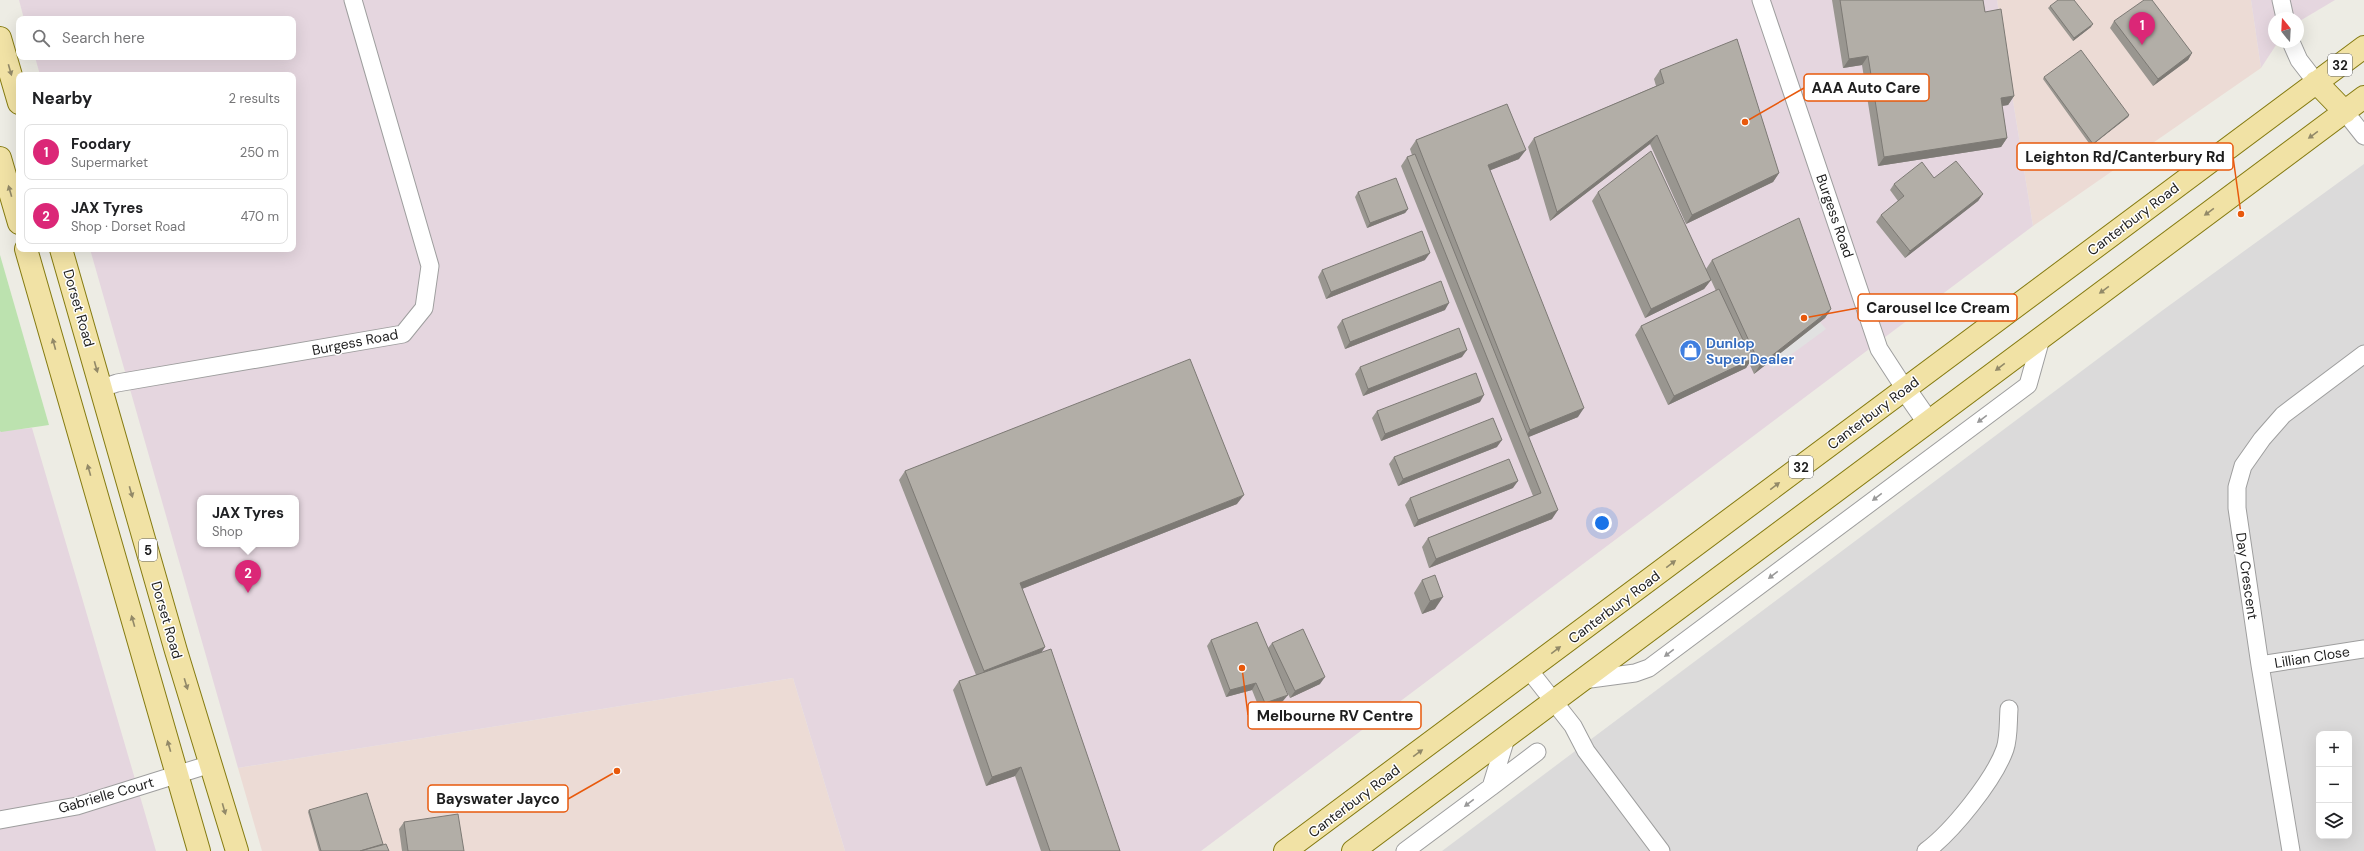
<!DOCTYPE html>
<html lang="en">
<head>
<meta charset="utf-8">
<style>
	:root { --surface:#fff; --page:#f6f6f6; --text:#202124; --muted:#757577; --line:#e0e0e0; --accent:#db2777 }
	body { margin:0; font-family:"DM Sans",sans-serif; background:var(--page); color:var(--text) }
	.controls { position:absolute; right:12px; bottom:12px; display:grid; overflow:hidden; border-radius:8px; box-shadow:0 4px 16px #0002 }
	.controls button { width:36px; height:36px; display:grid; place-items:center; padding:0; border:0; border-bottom:1px solid var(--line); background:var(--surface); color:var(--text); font:20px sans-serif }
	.compass { position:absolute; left:2268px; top:12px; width:36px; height:36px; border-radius:50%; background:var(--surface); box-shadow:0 4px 16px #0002; rotate:342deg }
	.you { position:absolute; left:1602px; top:523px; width:14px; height:14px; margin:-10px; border:3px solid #fff; border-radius:50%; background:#1a73e8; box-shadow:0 0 0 6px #1a73e833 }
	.badge { display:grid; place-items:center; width:26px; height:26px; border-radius:50%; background:var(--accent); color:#fff; font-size:13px; font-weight:700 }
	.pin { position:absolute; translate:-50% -33px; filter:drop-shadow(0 1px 2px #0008) }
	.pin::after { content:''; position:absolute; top:21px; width:14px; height:12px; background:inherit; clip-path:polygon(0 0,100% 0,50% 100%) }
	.popup { position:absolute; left:197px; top:495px; width:102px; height:52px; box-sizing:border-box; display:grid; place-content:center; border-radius:8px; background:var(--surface); filter:drop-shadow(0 1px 3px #0005); font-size:13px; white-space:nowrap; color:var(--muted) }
	.popup b { font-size:15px; color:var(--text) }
	.popup::after { content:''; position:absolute; left:50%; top:100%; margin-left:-8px; border:8px solid transparent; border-top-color:var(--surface) }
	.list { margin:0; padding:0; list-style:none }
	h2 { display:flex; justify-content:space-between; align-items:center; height:52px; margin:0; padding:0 16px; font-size:17px }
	h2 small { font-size:13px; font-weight:400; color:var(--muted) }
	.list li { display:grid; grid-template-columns:26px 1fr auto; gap:12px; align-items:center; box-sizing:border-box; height:56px; margin:0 8px 8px; padding:0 8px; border:1px solid var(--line); border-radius:8px }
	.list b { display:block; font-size:15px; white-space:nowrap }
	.list p { margin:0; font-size:13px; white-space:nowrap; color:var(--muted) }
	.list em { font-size:13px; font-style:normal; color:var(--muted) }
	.icon { flex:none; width:22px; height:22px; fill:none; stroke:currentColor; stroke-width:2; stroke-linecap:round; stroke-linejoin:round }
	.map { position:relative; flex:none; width:2364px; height:851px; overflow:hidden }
	.search { position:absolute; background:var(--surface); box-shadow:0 4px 16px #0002; left:16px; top:16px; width:280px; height:44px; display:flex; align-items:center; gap:10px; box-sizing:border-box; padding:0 14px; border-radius:8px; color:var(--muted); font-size:15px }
	.panel { position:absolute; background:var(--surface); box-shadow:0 4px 16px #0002; left:16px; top:72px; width:280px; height:180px; border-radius:8px }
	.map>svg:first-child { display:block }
	.residential { fill:#dbdada; fill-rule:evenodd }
	.commercial { fill:#ecdbd5 }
	.industrial { fill:#e5d6df; fill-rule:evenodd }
	.grass { fill:#bce2af }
	.parking { fill:#e1e1e1 }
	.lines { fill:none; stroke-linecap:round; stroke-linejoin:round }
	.minor-casing { stroke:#9e9e9e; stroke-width:19 }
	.tertiary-casing { stroke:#9e9e9e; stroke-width:23 }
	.primary-casing { stroke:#857b11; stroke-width:24 }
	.minor { stroke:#fff; stroke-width:17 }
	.tertiary { stroke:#fff; stroke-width:21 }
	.primary { stroke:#f1e2a5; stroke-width:22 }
	.wall { fill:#999690 }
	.shaded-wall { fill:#7d7a75 }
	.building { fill:#b2aea7; stroke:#7d7a75 }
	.oneway { fill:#928968 }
	.oneway2 { fill:#999 }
	.labels { text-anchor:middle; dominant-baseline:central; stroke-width:3; stroke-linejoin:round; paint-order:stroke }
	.shield { fill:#fff; stroke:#616161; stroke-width:1 }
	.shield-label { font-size:13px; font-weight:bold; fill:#1d1d1d }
	.street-label { font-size:14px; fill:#1d1d1d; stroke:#fff }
	.shop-label { font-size:14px; font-weight:bold; fill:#366cbe; stroke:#fff; text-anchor:start }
	.leader { fill:none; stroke:#e8590c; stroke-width:1.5 }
	.callout-dot { fill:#e8590c; stroke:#fff; stroke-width:1.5 }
	.callout { fill:#fff; stroke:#e8590c; stroke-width:1.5 }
	.callout-label { font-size:15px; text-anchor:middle; font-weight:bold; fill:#1d1d1d }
</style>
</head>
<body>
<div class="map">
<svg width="2364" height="851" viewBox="0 0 2364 851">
	<rect width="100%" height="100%" fill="#edece4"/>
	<path class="residential" d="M2364 164V851H1442L2163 310ZM2319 734H2349V836H2319Z"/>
	<path class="commercial" d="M1997 0H2251L2261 68 2033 226Z
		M793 678 845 851H262L238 768Z"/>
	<path class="industrial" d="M19 0H1997L2033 226 1201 851H845L793 678 238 768 90 249H293V75H40L35 57H293V19H24ZM200 498H296V544H200Z
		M2251 0H2335L2298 22V18H2274V42H2278L2261 68Z
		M32 428 78 584 156 851H0V431Z"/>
	<path class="grass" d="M0 255 49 425 1 432 0 431Z"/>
	<path class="parking" d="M1820 322 1826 329 1773 368 1768 362Z"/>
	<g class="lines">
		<defs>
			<path id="minor" d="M1761 0 1879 349 1905 389
				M2281 0 2285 18
				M2291 42 2299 60 2316 82
				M2345 112 2364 136
				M102 388 117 383 403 334 424 308 430 266 353 0
				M2260 665 2364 649
				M1529 670 1573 726 1586 751 1661 851
				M1583 680 1635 673 1649 668 2028 385 2042 335
				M1491 787 1537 752
				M0 820 77 806 211 764
				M1405 851 1491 787 1507 735
				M1926 851C1952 832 1994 780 2005 749 2009 737 2008 722 2009 709
				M2291 851 2260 665 2237 508V487L2243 466 2262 439 2283 415 2364 354"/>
			<path id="tertiary" d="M1905 389 1928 422"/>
			<path id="primary" d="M0 38 19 103
				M2316 82 2345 112
				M0 158 19 223
				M26 249 199 851
				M61 249 176 651 237 851
				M1285 851 2364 47
				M1353 851 2364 97"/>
		</defs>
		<use href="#minor" class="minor-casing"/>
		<use href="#tertiary" class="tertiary-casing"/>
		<use href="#primary" class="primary-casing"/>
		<use href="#minor" class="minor"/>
		<use href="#tertiary" class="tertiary"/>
		<use href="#primary" class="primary"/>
	</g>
	<path class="wall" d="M1832 0H1983L1985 12 2014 96 2008 105 2002 106 2007 138 2001 147 1878 166 1862 65 1843 68Z
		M2050 6 2091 27 2073 41 2048 8Z
		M2114 21 2192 53 2188 60 2153 86 2110 28Z
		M1660 70 1779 173 1773 182 1686 224 1650 144 1550 221 1528 147 1534 138 1656 86 1654 79Z
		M2044 77 2129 115 2128 117 2091 146 2043 79Z
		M1416 140 1519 159 1490 170 1578 417 1528 437 1552 519 1429 568 1422 547 1428 538 1533 496 1401 166 1407 157 1412 155 1410 149Z
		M1934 178 1983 194 1978 201 1905 258 1876 222 1881 215 1898 201 1890 190 1894 184Z
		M1358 192 1408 209 1405 213 1367 228 1355 197Z
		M1598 192 1706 269 1712 260 1831 309 1825 318 1754 374 1749 363 1746 368 1668 405 1635 335 1641 326 1716 291 1711 280 1704 289 1645 318 1592 201Z
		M1425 260 1326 299 1318 277 1322 270Z
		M1445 310 1345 349 1337 327 1342 320Z
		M1462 357 1363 396 1355 374 1360 367Z
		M1480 402 1381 441 1372 418 1377 411Z
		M1497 447 1398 486 1389 464 1394 457Z
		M905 471 1237 504 1022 589 1045 647 1041 652 1120 851H1041L1015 776 986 786 953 690 959 681 976 675 899 480Z
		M1513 488 1414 527 1405 505 1410 498Z
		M1422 580 1435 609 1422 614 1414 593Z
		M1211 640 1268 648 1272 643 1320 684 1290 698 1280 677 1283 701 1260 710 1252 690 1226 697 1207 646Z
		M309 810 383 844 389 851H319L308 812Z
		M404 822 464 851H402L399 829Z"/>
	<path class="shaded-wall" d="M2093 24 2091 27 2073 41 2074 38Z
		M2192 53 2188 60 2153 86 2158 79Z
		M1868 56 1862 65 1843 68 1849 59Z
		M2014 96 2008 105 1995 107 2001 98Z
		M2129 115 2128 117 2091 146 2093 144Z
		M1657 135 1650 144 1550 221 1557 212Z
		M2007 138 2001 147 1878 166 1884 157Z
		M1526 150 1519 159 1481 174 1488 165Z
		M1779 173 1773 182 1686 224 1692 215Z
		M1983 194 1978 201 1905 258 1910 251Z
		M1408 209 1405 213 1367 228 1370 223Z
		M1430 253 1425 260 1326 299 1331 292Z
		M1711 280 1704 289 1645 318 1651 309Z
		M1449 303 1445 310 1345 349 1350 342Z
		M1831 309 1825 318 1754 374 1760 365Z
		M1467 350 1462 357 1363 396 1368 389Z
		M1752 359 1746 368 1668 405 1674 396Z
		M1484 395 1480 402 1381 441 1385 434Z
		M1584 408 1578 417 1524 439 1530 430Z
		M1502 440 1497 447 1398 486 1403 479Z
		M1518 481 1513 488 1414 527 1418 520Z
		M1244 495 1237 504 1014 592 1020 583Z
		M1558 510 1552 519 1429 568 1436 559Z
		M1443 597 1435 609 1422 614 1430 601Z
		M1045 647 1039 656 978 680 984 671Z
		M1325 677 1320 684 1290 698 1295 691Z
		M1256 683 1252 690 1226 697 1230 690Z
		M1288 695 1283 701 1260 710 1265 703Z
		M1021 767 1015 776 986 786 992 777Z"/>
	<path class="building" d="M1840 0H1983L1985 12 2001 9 2014 96 2001 98 2007 138 1884 157 1868 56 1849 59Z
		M2058 0H2074L2093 24 2074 38 2050 6Z
		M2144 0H2152L2192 53 2158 79 2114 21Z
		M1737 39 1779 173 1692 215 1657 135 1557 212 1534 138 1664 83 1660 70Z
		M2081 50 2129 115 2093 144 2044 77Z
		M1507 104 1526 150 1488 165 1584 408 1530 430 1416 140Z
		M1651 151 1711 280 1651 309 1598 192Z
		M1415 154 1558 510 1436 559 1428 538 1541 493 1407 157Z
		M1956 161 1983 194 1910 251 1881 215 1904 196 1894 184 1922 162 1934 178Z
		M1396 178 1408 209 1370 223 1358 192Z
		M1799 218 1831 309 1760 365 1712 260Z
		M1422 231 1430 253 1331 292 1322 270Z
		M1441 281 1449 303 1350 342 1342 320Z
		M1719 289 1752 359 1674 396 1641 326Z
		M1459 328 1467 350 1368 389 1360 367Z
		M1190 359 1244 495 1020 583 1045 647 984 671 905 471Z
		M1476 373 1484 395 1385 434 1377 411Z
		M1493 418 1502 440 1403 479 1394 457Z
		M1509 459 1518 481 1418 520 1410 498Z
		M1435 575 1443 597 1430 601 1422 580Z
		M1257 622 1288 695 1265 703 1256 683 1230 690 1211 640Z
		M1303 629 1325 677 1295 691 1272 643Z
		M1051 649 1120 851H1050L1021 767 992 777 959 681Z
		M367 793 383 844 360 851H321L309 810Z
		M458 814 464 851H408L404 822Z
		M386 844 389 851H360Z"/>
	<defs><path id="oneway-solid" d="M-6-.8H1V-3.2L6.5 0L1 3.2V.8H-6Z"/></defs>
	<g class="oneway">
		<use href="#oneway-solid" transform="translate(10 70) rotate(74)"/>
		<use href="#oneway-solid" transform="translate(2313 135) rotate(144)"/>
		<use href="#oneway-solid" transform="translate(10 191) rotate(-106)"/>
		<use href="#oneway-solid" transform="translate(2209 212) rotate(144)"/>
		<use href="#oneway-solid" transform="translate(2104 290) rotate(144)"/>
		<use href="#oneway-solid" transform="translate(54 344) rotate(-105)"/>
		<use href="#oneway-solid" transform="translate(96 367) rotate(74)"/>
		<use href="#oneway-solid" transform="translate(2000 367) rotate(143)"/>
		<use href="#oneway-solid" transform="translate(89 470) rotate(-106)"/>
		<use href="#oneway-solid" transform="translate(1775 486) rotate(-37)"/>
		<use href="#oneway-solid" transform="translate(131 492) rotate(74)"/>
		<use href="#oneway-solid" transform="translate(1671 564) rotate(-37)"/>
		<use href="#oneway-solid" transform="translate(133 621) rotate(-106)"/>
		<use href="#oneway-solid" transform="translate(1556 650) rotate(-37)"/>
		<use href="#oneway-solid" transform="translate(186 684) rotate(73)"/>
		<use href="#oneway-solid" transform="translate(169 746) rotate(-106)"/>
		<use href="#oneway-solid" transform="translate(1418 753) rotate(-36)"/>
		<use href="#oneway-solid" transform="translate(224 809) rotate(74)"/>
	</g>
	<g class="oneway2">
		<use href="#oneway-solid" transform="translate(1982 419) rotate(143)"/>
		<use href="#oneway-solid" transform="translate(1877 497) rotate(143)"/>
		<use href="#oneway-solid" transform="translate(1773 575) rotate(143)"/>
		<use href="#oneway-solid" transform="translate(1669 653) rotate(143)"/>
		<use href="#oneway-solid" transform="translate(1469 803) rotate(143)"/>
	</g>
	<defs>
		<symbol id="shop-disc" viewBox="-11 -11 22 22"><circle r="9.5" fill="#3f7fe0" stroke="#fff"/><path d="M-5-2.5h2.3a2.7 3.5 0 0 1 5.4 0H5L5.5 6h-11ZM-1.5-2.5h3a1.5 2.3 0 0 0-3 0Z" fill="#fff"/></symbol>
	</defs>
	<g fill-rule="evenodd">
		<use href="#shop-disc" x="1678" y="338" width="25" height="25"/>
	</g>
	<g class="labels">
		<g class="shield">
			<rect x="2328" y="54" width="24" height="22" rx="3"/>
			<rect x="1789" y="456" width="24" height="22" rx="3"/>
			<rect x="139" y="539" width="18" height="22" rx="3"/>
		</g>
		<g class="shield-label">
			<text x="2340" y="65">32</text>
			<text x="1801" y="467">32</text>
			<text x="148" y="550">5</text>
		</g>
		<g class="street-label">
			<text transform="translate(1835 216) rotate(71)">Burgess Road</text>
			<text transform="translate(2133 219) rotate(-37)">Canterbury Road</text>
			<text transform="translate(79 308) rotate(74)">Dorset Road</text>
			<text transform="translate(355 342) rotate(-11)">Burgess Road</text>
			<text transform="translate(1873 413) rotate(-37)">Canterbury Road</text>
			<text transform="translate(2247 576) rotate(82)">Day Crescent</text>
			<text transform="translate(1614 607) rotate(-37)">Canterbury Road</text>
			<text transform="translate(167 620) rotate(74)">Dorset Road</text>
			<text transform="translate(2312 657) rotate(-9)">Lillian Close</text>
			<text transform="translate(106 795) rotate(-16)">Gabrielle Court</text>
			<text transform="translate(1354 801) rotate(-37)">Canterbury Road</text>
		</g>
		<g class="shop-label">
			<text x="1706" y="343">Dunlop<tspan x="1706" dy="16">Super Dealer</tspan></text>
		</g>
	</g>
	<path class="leader" d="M1745 122L1804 88M2241 214L2233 157M1804 318L1858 308M1242 668L1248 715M617 771L568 799"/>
	<g class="callout-dot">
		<circle cx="1745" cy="122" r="4"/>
		<circle cx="2241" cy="214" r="4"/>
		<circle cx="1804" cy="318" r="4"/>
		<circle cx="1242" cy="668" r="4"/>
		<circle cx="617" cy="771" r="4"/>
	</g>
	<g class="callout">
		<rect x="1804" y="74" width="125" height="27" rx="4"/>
		<rect x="2017" y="143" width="216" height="27" rx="4"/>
		<rect x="1858" y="294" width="159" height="27" rx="4"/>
		<rect x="1248" y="702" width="173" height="27" rx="4"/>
		<rect x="428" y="785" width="140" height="27" rx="4"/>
	</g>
	<g class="callout-label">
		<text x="1866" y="93">AAA Auto Care</text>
		<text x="2125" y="162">Leighton Rd/Canterbury Rd</text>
		<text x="1938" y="313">Carousel Ice Cream</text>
		<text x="1335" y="721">Melbourne RV Centre</text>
		<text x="498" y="804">Bayswater Jayco</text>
	</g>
</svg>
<div class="controls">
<button>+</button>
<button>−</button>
<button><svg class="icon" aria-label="layers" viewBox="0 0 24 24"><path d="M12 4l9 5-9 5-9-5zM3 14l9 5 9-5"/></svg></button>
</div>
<svg class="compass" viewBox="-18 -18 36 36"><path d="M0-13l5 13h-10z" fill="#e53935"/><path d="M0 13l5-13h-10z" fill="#757577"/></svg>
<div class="you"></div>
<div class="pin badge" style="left:2142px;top:45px">1</div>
<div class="pin badge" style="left:248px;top:593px">2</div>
<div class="popup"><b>JAX Tyres</b>Shop</div>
<div class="search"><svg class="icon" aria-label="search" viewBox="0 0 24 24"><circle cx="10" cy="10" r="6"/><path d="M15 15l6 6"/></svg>Search here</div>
<section class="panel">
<h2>Nearby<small>2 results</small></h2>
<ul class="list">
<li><span class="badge">1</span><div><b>Foodary</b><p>Supermarket</p></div><em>250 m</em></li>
<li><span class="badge">2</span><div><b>JAX Tyres</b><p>Shop · Dorset Road</p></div><em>470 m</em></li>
</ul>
</section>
</div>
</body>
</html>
